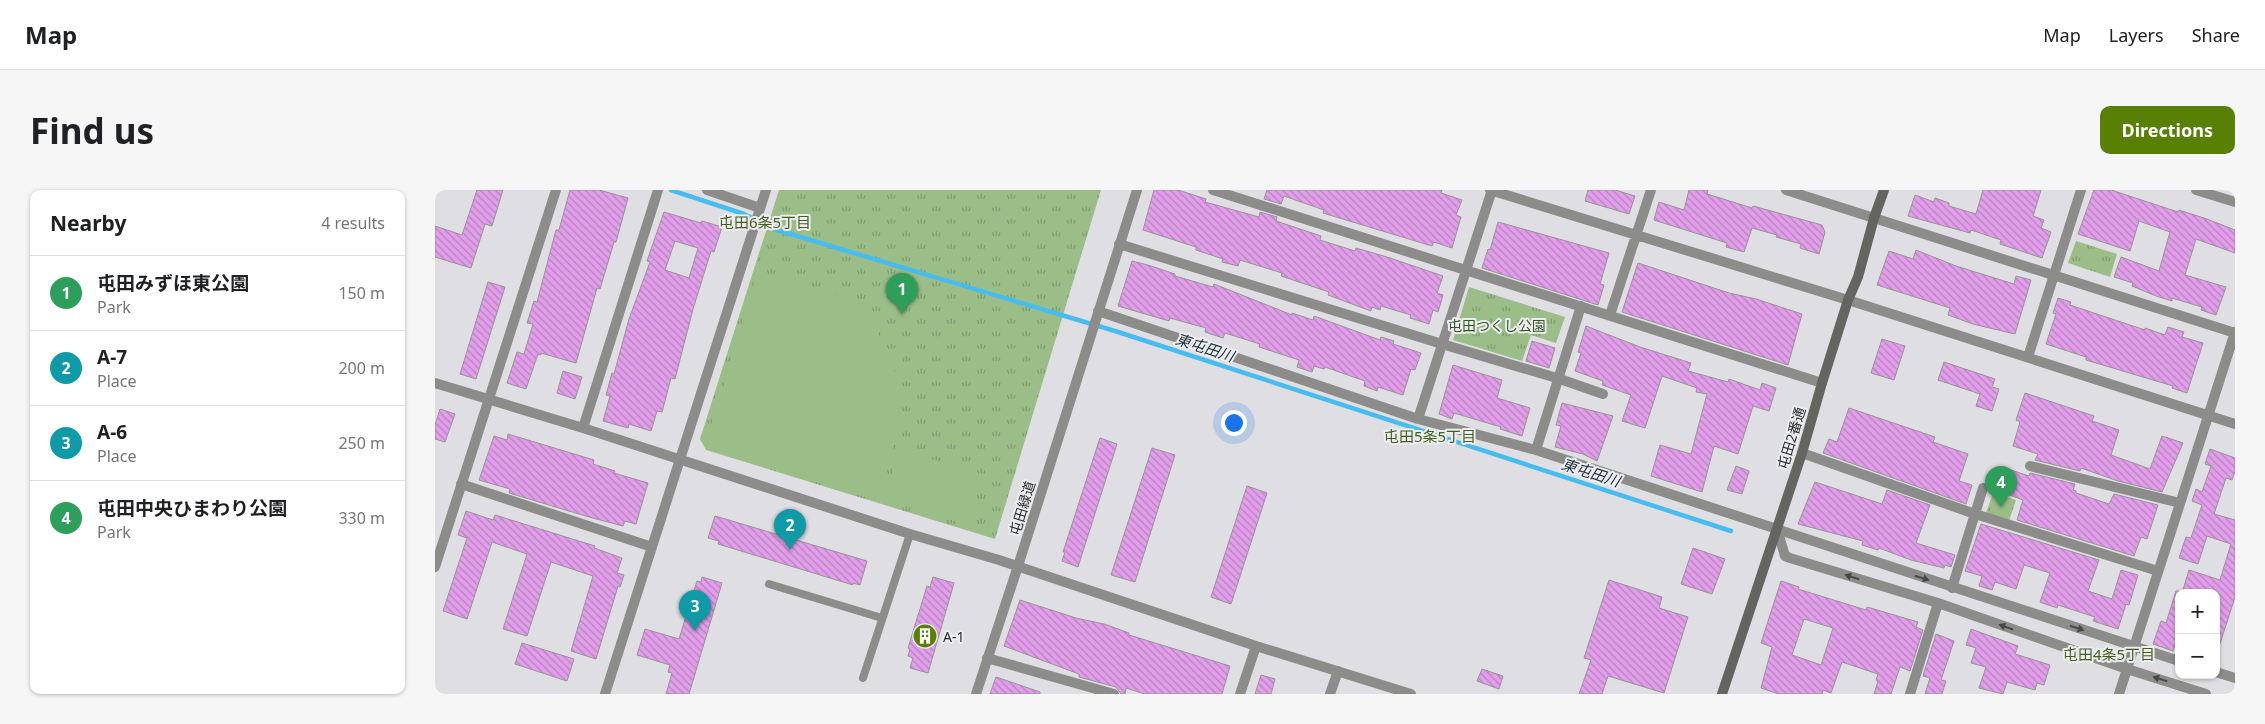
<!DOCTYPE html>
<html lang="en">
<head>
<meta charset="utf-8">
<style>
	:root { --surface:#fff; --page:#f6f6f6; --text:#202124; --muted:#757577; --line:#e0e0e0; --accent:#578005 }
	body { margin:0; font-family:"Noto Sans","Noto Sans JP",sans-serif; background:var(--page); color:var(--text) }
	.controls { position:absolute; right:15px; bottom:15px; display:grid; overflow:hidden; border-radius:10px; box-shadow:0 1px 4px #0004 }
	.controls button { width:45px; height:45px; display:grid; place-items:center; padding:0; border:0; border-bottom:1px solid var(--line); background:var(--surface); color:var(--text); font:25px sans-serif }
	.you { position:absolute; left:798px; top:232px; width:18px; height:18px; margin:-12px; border:4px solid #fff; border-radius:50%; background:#1a73e8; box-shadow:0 0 0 8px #1a73e833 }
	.badge { display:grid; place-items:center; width:32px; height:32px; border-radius:50%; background:var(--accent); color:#fff; font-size:16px; font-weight:700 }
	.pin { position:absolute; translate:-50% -41px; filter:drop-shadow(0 1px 2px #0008) }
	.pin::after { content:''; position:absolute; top:26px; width:18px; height:15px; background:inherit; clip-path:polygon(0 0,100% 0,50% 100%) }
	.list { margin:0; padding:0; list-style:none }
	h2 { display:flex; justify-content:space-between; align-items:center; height:65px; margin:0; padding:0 20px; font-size:21px }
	h2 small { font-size:16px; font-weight:400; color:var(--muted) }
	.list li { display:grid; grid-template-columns:32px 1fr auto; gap:15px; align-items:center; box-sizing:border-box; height:75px; padding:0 20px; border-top:1px solid var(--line) }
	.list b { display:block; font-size:19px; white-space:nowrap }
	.list p { margin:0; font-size:16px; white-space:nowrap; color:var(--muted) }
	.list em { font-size:16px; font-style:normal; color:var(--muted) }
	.map { position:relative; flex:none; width:1800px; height:504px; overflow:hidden; border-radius:10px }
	header { display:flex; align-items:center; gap:30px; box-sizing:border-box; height:70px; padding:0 25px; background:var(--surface); border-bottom:1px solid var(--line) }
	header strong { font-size:24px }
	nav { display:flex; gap:28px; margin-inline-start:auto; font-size:18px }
	.intro { display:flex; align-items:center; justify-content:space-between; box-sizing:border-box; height:120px; padding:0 30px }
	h1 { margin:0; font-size:35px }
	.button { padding:12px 22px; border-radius:10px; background:var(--accent); color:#fff; font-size:18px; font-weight:700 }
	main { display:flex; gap:30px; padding:0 30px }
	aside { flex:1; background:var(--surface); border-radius:10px; box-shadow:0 1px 4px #0004 }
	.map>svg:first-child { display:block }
	.grass { fill:url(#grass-tufts) }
	.pitch { fill:#9bbe89 }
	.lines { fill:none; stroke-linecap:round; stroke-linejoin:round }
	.stream { stroke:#47bcf0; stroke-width:4.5 }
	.building { fill:url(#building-back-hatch); stroke:#969396; fill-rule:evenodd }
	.lane { stroke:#8c8c8a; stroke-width:8 }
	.street { stroke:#8c8c8a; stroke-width:10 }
	.secondary { stroke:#646461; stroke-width:10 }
	.oneway { fill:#484848 }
	.labels { text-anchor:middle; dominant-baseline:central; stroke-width:4; stroke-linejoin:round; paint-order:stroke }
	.park-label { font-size:14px; fill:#33561d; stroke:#ecedf0 }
	.street-label { font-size:14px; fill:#2b2b2c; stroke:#ecedf0 }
	.poi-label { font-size:14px; fill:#2b2b2c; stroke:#ecedf0; text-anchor:start }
	.neighbourhood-label { font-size:15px; fill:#44601c; stroke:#ecedf0 }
	.water-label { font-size:15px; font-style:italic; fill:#192c36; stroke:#ecedf0 }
</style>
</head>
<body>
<header>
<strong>Map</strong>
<nav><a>Map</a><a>Layers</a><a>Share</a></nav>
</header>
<div class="intro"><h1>Find us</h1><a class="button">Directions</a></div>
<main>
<aside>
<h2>Nearby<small>4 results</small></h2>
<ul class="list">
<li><span class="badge" style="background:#2e9e5b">1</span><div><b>屯田みずほ東公園</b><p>Park</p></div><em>150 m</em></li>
<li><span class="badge" style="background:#0f9aa8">2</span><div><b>A-7</b><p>Place</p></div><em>200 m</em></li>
<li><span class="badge" style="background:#0f9aa8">3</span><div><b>A-6</b><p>Place</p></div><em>250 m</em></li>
<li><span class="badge" style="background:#2e9e5b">4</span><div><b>屯田中央ひまわり公園</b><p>Park</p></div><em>330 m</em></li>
</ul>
</aside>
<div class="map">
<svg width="1800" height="504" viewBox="0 0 1800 504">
	<defs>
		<pattern id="grass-tufts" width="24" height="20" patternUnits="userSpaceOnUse" patternTransform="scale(1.25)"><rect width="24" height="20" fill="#9bbe89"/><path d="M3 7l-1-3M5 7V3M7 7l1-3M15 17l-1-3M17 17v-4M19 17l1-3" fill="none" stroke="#7f9b70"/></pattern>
		<pattern id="building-back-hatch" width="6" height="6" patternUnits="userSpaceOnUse" patternTransform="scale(1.25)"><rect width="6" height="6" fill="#e29eea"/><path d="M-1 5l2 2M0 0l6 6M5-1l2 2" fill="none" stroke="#b781be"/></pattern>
	</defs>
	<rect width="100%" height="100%" fill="#dfdfe3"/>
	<path class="grass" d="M344 0H666L560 349 271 260 265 249Z
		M1641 51 1682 64 1675 87 1633 73Z
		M1034 97 1130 127 1121 153 1096 145 1087 171 1018 150Z
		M1558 303 1581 310 1574 331 1551 323Z"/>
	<path class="pitch" d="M323 82C353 90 386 97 414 112 428 120 439 135 446 149 450 155 455 162 457 169 470 215 461 268 440 310L270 258Z
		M465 259 548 285 533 335 450 309Z"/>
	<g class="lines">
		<path class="stream" d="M236 0 309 24 342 40 680 141 1296 341"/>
	</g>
	<path class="building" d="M42 0H68L57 36 50 34 36 78 0 67V36L27 45Z
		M135 0H164L193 8 181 52H179L165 99 162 98 141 173 106 163V165L103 164 91 199 72 193 82 162 89 164 98 134 92 133 99 111 102 112 121 40H124Z
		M719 0H743L771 9 770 12 824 27 825 22 842 27 841 31 886 46 885 50 920 61 921 58 952 67 1008 86 1002 103 1008 105 1003 122 998 120 994 134 975 128 976 125 946 116 945 120 937 117 936 121 893 105 894 102 846 86 847 83 805 70 803 76 787 72 788 69 761 60V57L708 40Z
		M832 0H1007L1006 3 1027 10 1021 25 1026 27 1017 58 999 52 997 56 888 23 889 20 849 6 846 14 829 9Z
		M1153 0H1180L1200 6 1194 24 1150 11Z
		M1254 0H1273L1272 4 1317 18 1318 16 1387 35 1390 42 1384 64 1365 58 1366 54 1341 47 1342 45 1317 38 1309 62 1291 57 1292 53 1219 30 1224 12 1249 20Z
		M1548 0H1606L1598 26 1609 30 1606 38 1616 42 1607 68 1565 54 1566 50 1536 40 1535 43 1473 26 1480 5 1499 12 1500 8 1514 13V16L1541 24Z
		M1659 0H1676L1743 22 1744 20 1772 29 1800 40V63L1761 49 1750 85 1791 97 1781 125 1766 120 1767 117 1737 108V111L1721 106 1697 96 1698 93 1679 87 1686 67 1724 81 1735 42 1704 31 1695 61 1643 44Z
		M229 22 266 33 267 31 287 37 279 62 276 61 258 119 240 189 236 188 227 222 222 221 216 241 194 234 193 238 168 231 175 206 171 205 177 183 179 184 194 129 215 72 212 71ZM240 51 263 58 254 88 230 80Z
		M1063 32 1174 63 1165 94 1169 95 1163 115 1047 78 1053 59 1055 60Z
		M1481 60 1521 76 1579 94 1581 86 1596 90 1580 144 1538 134 1513 125 1515 118 1442 95 1454 61 1478 69Z
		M697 71 713 75 740 84V86L778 97 779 94 857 125V123L878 130 879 126 945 150 946 147 959 151 958 154 986 163 980 180 976 179 968 205 943 197 942 201 929 196 930 191 890 177 889 179 879 176 877 182 862 177 864 170 824 157 825 154 790 143 788 148 770 142 771 138 735 128 734 131 683 116Z
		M1203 73 1294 103 1321 109 1367 124 1353 175 1187 122Z
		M53 92 70 97 41 189 25 184Z
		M1623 108 1636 112 1635 115 1710 140V138L1730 145 1733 137 1749 142 1747 147 1768 153 1752 203 1737 198 1738 196 1651 170V167L1611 154 1621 124 1618 123Z
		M1151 136 1205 157 1256 173 1253 181 1293 192 1294 189 1325 200 1327 193 1341 198 1334 221 1318 216 1303 264 1279 256 1267 302 1216 286 1225 255 1256 264 1272 204 1261 202 1262 198 1227 186 1210 238 1187 231 1196 205 1167 195 1168 191 1140 181 1146 163 1143 162Z
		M1447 149 1470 156 1459 190 1436 183Z
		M1097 151 1120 158 1114 178 1091 171Z
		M1509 172 1560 189 1557 197 1564 199 1557 221 1541 216 1545 204 1503 190Z
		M1018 175 1067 190 1062 208 1095 218 1087 246 1065 239 1066 237 1019 223 1017 229 1004 224Z
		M128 181 147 187 140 209 122 203Z
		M1590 203 1659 226 1657 231 1684 240 1676 265 1715 279 1727 246 1748 253 1727 302 1683 291 1646 278 1645 281 1600 270 1603 264 1578 256 1585 232 1581 230Z
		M1127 213 1178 226 1162 271 1148 264 1120 257 1126 236 1121 235Z
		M1414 218 1500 247 1498 252 1533 264 1524 291 1537 295 1531 314 1388 263 1394 249 1402 252Z
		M5 219 20 224 10 252 0 249V235Z
		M73 244 159 270 158 274 180 281 179 283 213 293 201 334 190 331 188 336 154 327 74 303 75 299 44 290 59 246 72 250Z
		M665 248 682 254 643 377 627 371 630 362H628Z
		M717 258 740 265 700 392 676 385Z
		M1775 259 1800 268V281L1797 290 1791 288 1779 324 1800 330V407L1783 460H1781V403H1747L1754 380 1785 390 1796 354 1772 346 1763 374 1744 368 1751 347 1756 348 1767 315 1757 311 1761 299 1767 302 1776 276 1770 274Z
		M1301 276 1314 281 1307 304 1292 300Z
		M1570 278 1594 286 1595 283 1640 294 1638 300 1641 301V303L1674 314 1679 304 1723 315 1712 349 1706 347 1699 366 1582 330 1588 310 1562 300Z
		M1380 292 1447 314 1452 300 1495 315 1481 353 1520 365 1516 377 1510 375 1509 378 1476 370 1444 358 1443 360 1427 355 1428 351 1363 334Z
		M812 296 832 303 796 414 776 407Z
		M31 321 58 330 60 325 160 356 159 358 187 368 182 383 189 385 185 397 183 396 161 469 136 461 158 386 116 372 92 446 68 439 92 364 57 352 32 429 8 421 32 348 23 345Z
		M280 326 432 371 425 395 418 393V395L283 354 284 351 273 348Z
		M1546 334 1664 370 1653 401 1677 409 1686 380 1703 385 1694 415 1691 414 1683 439 1658 431 1660 427 1623 415 1622 418 1605 412 1615 383 1589 375 1581 399 1560 392 1557 400 1544 396 1547 386 1530 381Z
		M1258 358 1290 369 1277 404 1246 394Z
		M267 387 287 393 254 504H231L237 483 233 482 235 475 202 465 210 439 244 449 262 391 266 392Z
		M498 387 519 393 493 483 475 478 478 468 473 466 475 459 473 458 492 396 495 397Z
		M1174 390 1227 407 1224 418 1253 427 1229 503 1173 486 1167 504H1144L1156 470 1149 468Z
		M1346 391 1364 397 1363 399 1431 420 1432 417 1483 432 1481 437 1488 440 1475 481 1465 477 1456 504H1439L1443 491 1441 490 1443 484 1407 472 1396 503 1388 500 1387 504H1344L1326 498 1337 457 1326 453ZM1369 429 1398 438 1386 475 1357 465Z
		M1741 401H1744V444L1738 461 1718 454 1726 431 1731 433Z
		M585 410 641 428 669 434 694 443V445L795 476 787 504H710L691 498 690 504H686L681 497 644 487V484L569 456Z
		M1536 439 1583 456 1580 464 1615 475 1609 495 1602 493 1600 500 1572 492 1568 504 1544 498 1551 477 1536 473 1541 458 1531 455Z
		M1501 444 1519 451 1506 490 1511 491 1507 504H1490L1495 488 1488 486Z
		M87 453 139 469 132 491 80 474Z
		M1047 479 1068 486 1064 499 1042 491Z
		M826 485 840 489 836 504H820Z
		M561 487 605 502V504H555Z"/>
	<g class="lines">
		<path class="lane" d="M334 394 447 428
			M428 488 475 344"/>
		<path class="street" d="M272 0 325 18
			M778 0 1387 193
			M1055 0 1413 110 1800 234
			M1351 0 1800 143
			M1761 0 1800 12
			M684 54 1007 154 1125 189 1168 204
			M663 121 983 229 1101 260 1744 471
			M1175 125 1216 0
			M1593 167 1646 0
			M0 193 148 238 475 344 564 370 821 456 976 504
			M983 229 1057 0
			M148 238 223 0
			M1101 260 1146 116
			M1367 263 1540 324 1723 381
			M1595 276 1745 313
			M26 294 217 357
			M1342 339 1350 366 1355 368 1503 413 1692 479 1771 504
			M0 377 121 0
			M1517 398 1548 298
			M552 468 679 504
			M1781 482 1800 488
			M170 504 331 0
			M541 504 583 376 702 0
			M805 504 821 456
			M895 504 903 481
			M1475 504 1503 413
			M1684 504 1800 142"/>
		<path class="secondary" d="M1287 504 1367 263 1387 193 1413 110 1423 87 1439 28 1449 0"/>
	</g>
	<defs><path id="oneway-solid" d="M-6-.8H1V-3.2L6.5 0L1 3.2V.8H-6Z" transform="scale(1.25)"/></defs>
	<g class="oneway">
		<use href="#oneway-solid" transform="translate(1417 387) rotate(-163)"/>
		<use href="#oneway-solid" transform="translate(1487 388) rotate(18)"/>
		<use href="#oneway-solid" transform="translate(1571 437) rotate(-161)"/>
		<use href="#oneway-solid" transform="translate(1642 438) rotate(18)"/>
		<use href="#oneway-solid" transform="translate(1725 489) rotate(-163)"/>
	</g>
	<defs>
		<symbol id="building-disc" viewBox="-11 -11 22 22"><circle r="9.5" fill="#578005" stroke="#ecedf0"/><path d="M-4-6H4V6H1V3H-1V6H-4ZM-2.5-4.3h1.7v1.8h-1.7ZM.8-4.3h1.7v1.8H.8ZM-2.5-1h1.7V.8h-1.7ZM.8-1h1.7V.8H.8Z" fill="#fff"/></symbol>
	</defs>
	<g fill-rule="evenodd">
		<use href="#building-disc" x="476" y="432" width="28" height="28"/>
	</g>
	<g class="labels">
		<g class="park-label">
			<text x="1062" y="135">屯田つくし公園</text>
		</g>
		<g class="street-label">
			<text transform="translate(1356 248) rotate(-73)">屯田2番通</text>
			<text transform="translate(587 318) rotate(-73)">屯田緑道</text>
		</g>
		<g class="poi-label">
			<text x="508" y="446">A-1</text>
		</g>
		<g class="neighbourhood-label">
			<text x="330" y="32">屯田6条5丁目</text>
			<text x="995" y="246">屯田5条5丁目</text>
			<text x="1674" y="464">屯田4条5丁目</text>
		</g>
		<g class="water-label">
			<text transform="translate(770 157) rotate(18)">東屯田川</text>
			<text transform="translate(1156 282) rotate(18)">東屯田川</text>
		</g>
	</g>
</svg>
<div class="controls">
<button>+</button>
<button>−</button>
</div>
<div class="you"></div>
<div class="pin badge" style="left:467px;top:124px;background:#2e9e5b">1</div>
<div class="pin badge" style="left:355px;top:360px;background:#0f9aa8">2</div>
<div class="pin badge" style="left:260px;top:441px;background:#0f9aa8">3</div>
<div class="pin badge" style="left:1566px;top:317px;background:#2e9e5b">4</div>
</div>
</main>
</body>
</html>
